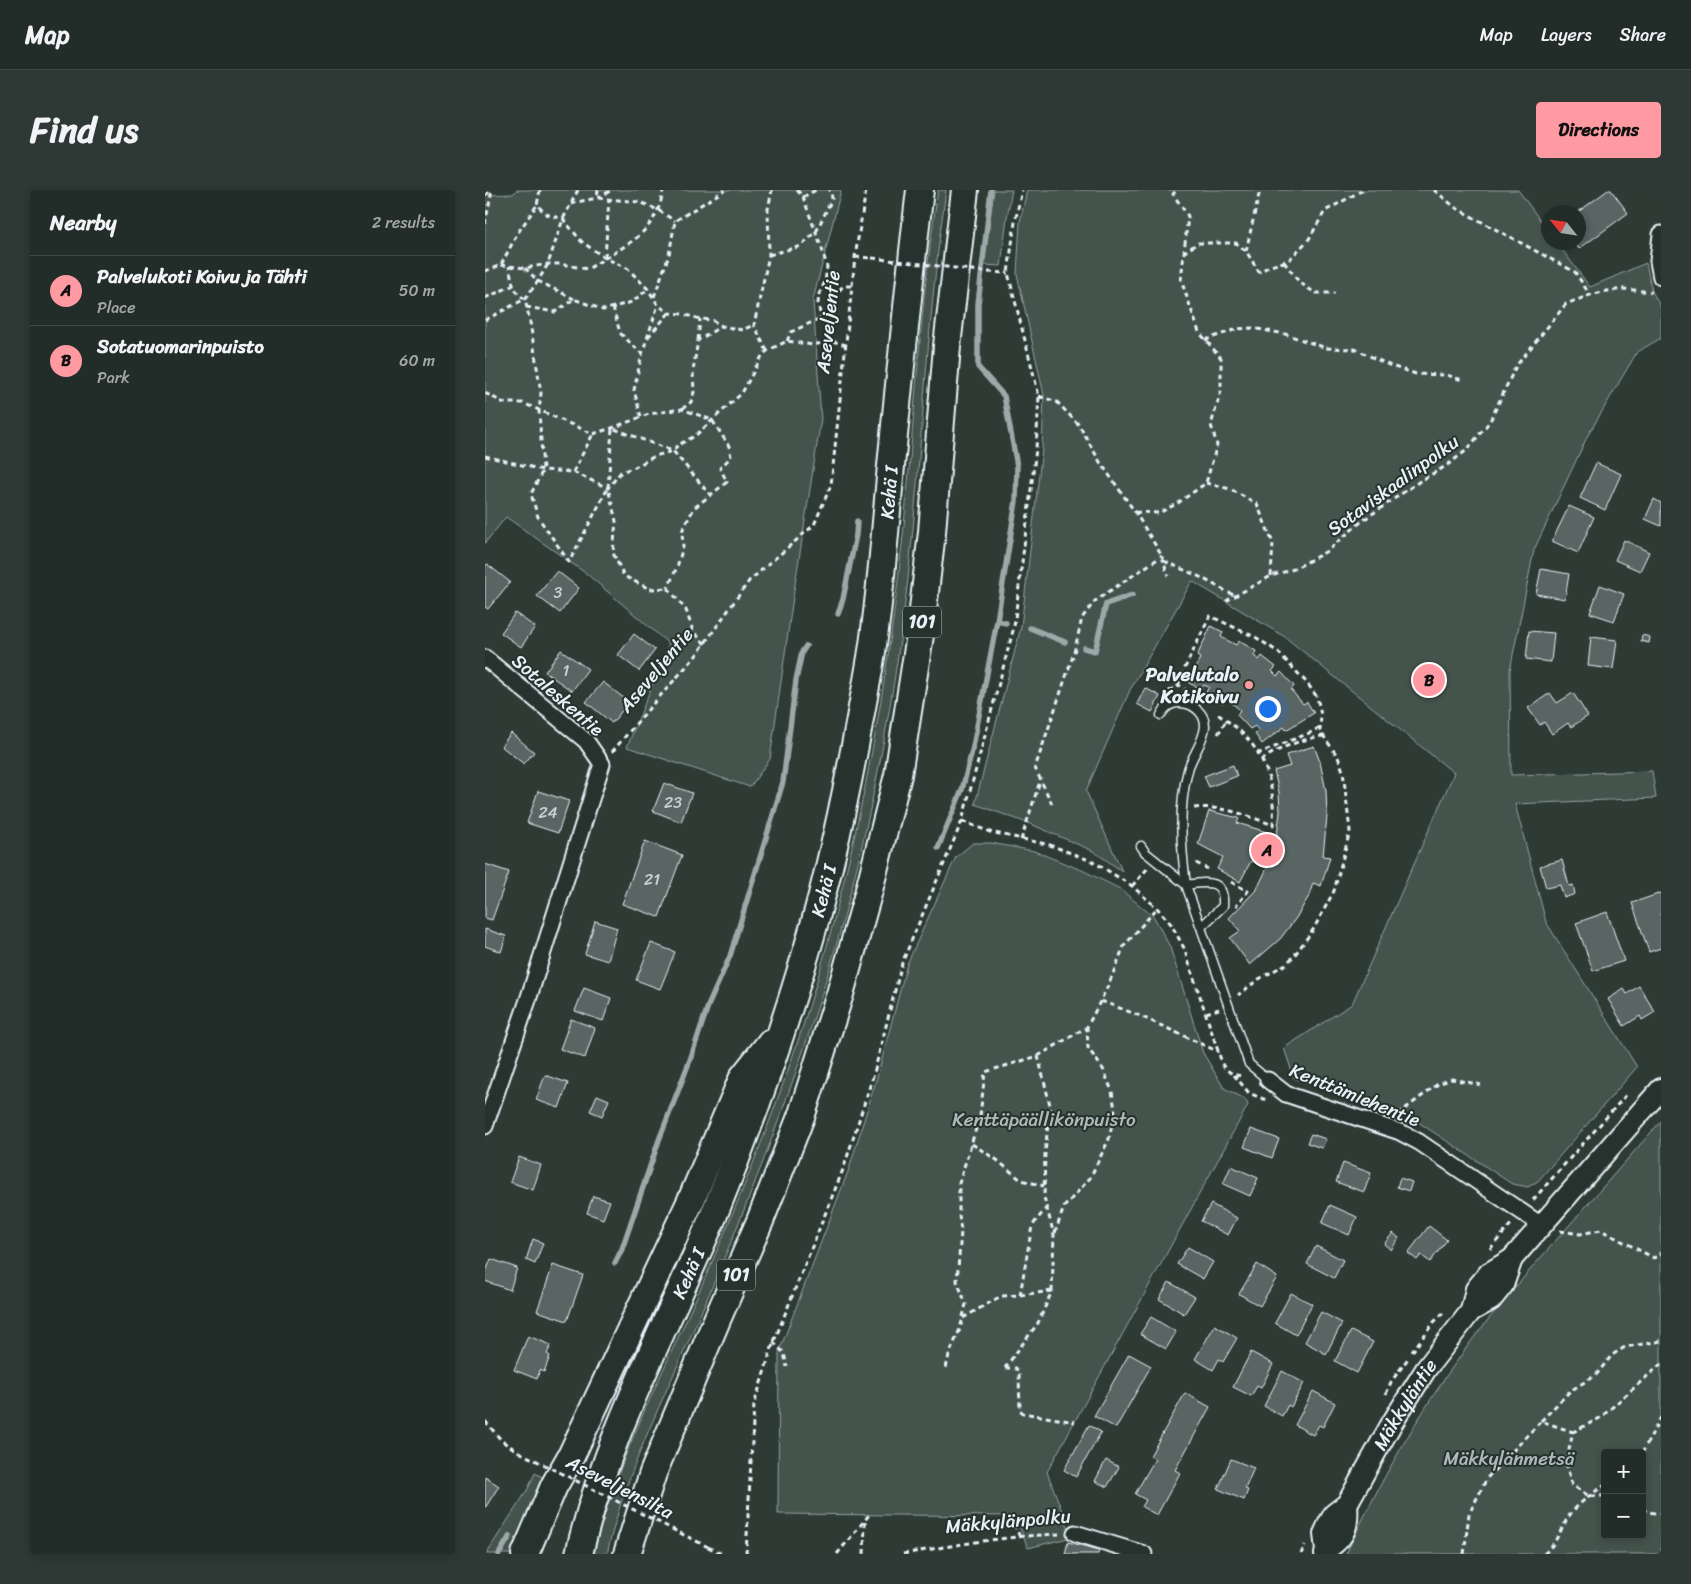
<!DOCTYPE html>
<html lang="en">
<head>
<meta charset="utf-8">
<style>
	:root { --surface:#222c28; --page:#2e3834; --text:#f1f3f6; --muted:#a2a7a8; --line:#3f4845; --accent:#ff9aa2 }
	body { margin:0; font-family:Sriracha,sans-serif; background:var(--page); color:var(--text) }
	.controls { position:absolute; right:15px; bottom:15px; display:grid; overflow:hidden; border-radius:5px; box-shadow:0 2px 8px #0003 }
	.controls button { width:45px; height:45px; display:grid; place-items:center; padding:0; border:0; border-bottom:1px solid var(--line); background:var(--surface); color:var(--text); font:25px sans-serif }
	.compass { position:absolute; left:1056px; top:15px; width:45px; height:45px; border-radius:50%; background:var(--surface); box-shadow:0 2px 8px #0003; rotate:300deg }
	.you { position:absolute; left:782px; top:518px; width:18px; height:18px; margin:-12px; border:4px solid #fff; border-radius:50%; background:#1a73e8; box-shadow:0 0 0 8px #1a73e833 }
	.badge { display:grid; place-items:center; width:32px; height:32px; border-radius:50%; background:var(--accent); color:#111; font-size:16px; font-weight:700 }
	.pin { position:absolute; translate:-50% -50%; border:2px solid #fff; box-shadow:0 1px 5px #0006 }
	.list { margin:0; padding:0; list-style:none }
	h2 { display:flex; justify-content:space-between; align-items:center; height:65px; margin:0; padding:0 20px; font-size:21px }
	h2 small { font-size:16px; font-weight:400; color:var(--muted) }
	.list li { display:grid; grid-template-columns:32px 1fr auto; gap:15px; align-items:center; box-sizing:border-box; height:70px; padding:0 20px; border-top:1px solid var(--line) }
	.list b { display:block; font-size:19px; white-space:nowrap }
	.list p { margin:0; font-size:16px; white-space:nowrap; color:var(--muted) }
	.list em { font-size:16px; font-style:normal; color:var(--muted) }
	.map { position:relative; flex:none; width:1176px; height:1364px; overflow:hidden; border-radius:5px }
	header { display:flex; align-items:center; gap:30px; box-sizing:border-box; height:70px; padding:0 25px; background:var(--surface); border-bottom:1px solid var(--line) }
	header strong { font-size:24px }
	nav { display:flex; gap:28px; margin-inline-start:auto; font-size:18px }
	.intro { display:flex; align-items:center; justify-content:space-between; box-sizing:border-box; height:120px; padding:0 30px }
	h1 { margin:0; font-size:35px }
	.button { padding:12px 22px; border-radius:5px; background:var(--accent); color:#111; font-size:18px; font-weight:700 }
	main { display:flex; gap:30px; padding:0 30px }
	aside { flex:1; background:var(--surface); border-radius:5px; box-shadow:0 2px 8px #0003 }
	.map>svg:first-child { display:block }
	.green { fill:#45524e; stroke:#96a2a3; fill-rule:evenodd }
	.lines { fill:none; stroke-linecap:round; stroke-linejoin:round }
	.stream { stroke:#9da8a9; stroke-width:5.5 }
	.building { fill:#596563; stroke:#e8f1f8 }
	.lane-casing { stroke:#e8f1f8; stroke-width:11 }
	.street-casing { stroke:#e8f1f8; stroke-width:19 }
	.secondary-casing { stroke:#e8f1f8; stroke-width:24 }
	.highway-casing { stroke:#e8f1f8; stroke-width:30 }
	.path { stroke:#e8f1f8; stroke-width:3; stroke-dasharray:5 4; stroke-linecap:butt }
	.lane { stroke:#26332d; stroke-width:8 }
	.street { stroke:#26332d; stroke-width:15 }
	.secondary { stroke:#26332d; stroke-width:20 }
	.highway { stroke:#26332d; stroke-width:26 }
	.path-bridge { stroke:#e8f1f8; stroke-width:3; stroke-dasharray:5 4; stroke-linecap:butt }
	.poi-dot { fill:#ff9aa2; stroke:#26332d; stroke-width:2 }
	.labels { text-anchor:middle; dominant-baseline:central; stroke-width:4; stroke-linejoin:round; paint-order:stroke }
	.number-label { font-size:16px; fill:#c4ced3 }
	.shield { fill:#26332d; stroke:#aeb8bb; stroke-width:1 }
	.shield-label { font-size:18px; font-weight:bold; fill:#e8f1f8 }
	.street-label { font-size:19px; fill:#e8f1f8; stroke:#26332d }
	.poi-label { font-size:19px; font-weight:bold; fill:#e8f1f8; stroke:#26332d; text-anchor:end }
	.park-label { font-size:19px; fill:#afb9bc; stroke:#26332d }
</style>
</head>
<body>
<header>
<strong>Map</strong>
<nav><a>Map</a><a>Layers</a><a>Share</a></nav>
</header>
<div class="intro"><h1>Find us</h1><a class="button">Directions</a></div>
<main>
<aside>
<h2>Nearby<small>2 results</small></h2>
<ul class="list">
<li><span class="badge">A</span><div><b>Palvelukoti Koivu ja Tähti</b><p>Place</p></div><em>50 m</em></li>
<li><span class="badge">B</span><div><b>Sotatuomarinpuisto</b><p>Park</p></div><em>60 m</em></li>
</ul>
</aside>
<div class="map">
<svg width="1176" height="1364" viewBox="0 0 1176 1364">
	<rect width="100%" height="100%" fill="#2e3b35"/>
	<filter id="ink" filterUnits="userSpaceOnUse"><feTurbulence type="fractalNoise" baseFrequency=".02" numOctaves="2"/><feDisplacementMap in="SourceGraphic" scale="10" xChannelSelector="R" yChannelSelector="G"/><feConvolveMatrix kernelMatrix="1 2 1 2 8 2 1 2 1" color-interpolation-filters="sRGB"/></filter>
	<g filter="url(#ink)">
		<path class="green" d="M32 0H356L328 110 336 229 308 407 285 569 265 597 142 557 184 454 102 384 21 327 0 353V5L28 4Z
			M453 0H461C442 128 437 260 423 389 407 528 379 667 338 800 303 913 259 1024 212 1132 179 1208 140 1283 122 1364H109C128 1281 168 1203 203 1126 252 1018 297 907 331 794 370 662 397 526 413 390 429 260 432 129 453 0Z
			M509 0H527L522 27 516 76 499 75Z
			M542 0H1033L1063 41 1064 52 1072 53 1105 97 1161 73 1167 101 1176 118V148L1152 162 1103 245 1049 360 1025 480 1026 585 1167 581 1171 608 1030 614 1061 732 1152 877 1053 991 1043 997 1027 994 930 930 809 888 799 858 867 814 969 583 800 447 707 391 645 500 601 601 637 681 608 661 548 635 490 614 536 437 557 259 559 205 532 84 535 32Z
			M488 653H506L549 661 599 681 635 699 669 727 685 757 718 863 739 898 760 909 763 915 562 1282 587 1347 543 1358 530 1326 293 1324 294 1162 364 979 393 884 422 774 471 667Z
			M1176 931V1364H861C894 1293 933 1224 979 1161 1001 1130 1027 1102 1051 1073 1093 1026 1134 978 1176 931ZM1120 1263H1157V1345H1120Z
			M50 1283 61 1289 29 1364H1L43 1299Z"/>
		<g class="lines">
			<path class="stream" d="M353 424 358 409 371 345 372 331
				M512 431 521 433
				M545 438 580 452
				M599 458 610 461 621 414 647 405
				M453 658 477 600 488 557 512 431 531 311 532 276 519 206 493 177V114L506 0
				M130 1073 137 1059 174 950 205 870 223 816 245 766 298 592 311 490 317 462 321 456
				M14 1364 25 1346"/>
		</g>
		<path class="building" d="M1123 0H1126L1143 23 1094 59 1089 52H1094L1093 22Z
			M1111 273 1136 284 1120 320 1095 308Z
			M1169 309 1176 313V336L1160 329Z
			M1084 316 1109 327 1093 363 1067 351Z
			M1139 350 1164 362 1155 381 1130 370Z
			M2 374 25 392 3 419 0 417V377Z
			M1056 379 1084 384 1080 409 1051 404Z
			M72 381 94 398 75 423 52 406Z
			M1115 395 1139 404 1129 431 1105 423Z
			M30 423 50 437 36 457 16 443Z
			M726 436 738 442 736 447 751 455 754 451 771 461 769 466 774 470 777 466 791 477 787 481 792 486 796 482 809 496 806 500 818 514 822 512 829 523 801 540 799 537 777 554 770 544 774 541 770 536 765 539 752 525 755 520 741 508 738 513 721 502 724 497 718 495 716 499 704 493 715 468 712 466Z
			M1044 441 1069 443 1066 472 1041 469Z
			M149 444 170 460 154 481 133 465Z
			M1157 445 1165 447 1164 453 1156 451Z
			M1106 447 1132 450 1128 479 1103 476Z
			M76 460 103 479 87 501 60 482Z
			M118 492 144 512 127 533 101 512Z
			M161 494 165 497 159 503 156 500Z
			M660 498 675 506 667 522 652 514Z
			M1065 503 1072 513 1088 503 1103 526 1086 537 1083 533 1067 544 1059 532 1055 535 1043 518Z
			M26 543 49 562 39 574 16 556Z
			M829 556 835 572 841 601 842 626 838 666 845 667 836 696 828 693 824 706 811 728 795 749 765 775 745 748 755 741 744 728 772 699 783 676 766 671 755 692 732 679 738 667 713 654 724 621 754 628 752 633 792 645 795 622 794 602 789 581 805 576 801 565Z
			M748 575 752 586 724 597 719 586Z
			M179 593 207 603 196 632 168 621Z
			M53 601 84 611 73 643 42 633Z
			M160 651 197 665 174 727 137 714Z
			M1077 670 1084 696 1088 695 1090 704 1079 708 1075 695 1061 698 1055 676Z
			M0 674 24 682 7 730 0 728Z
			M1176 703V758L1164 762 1147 713Z
			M1122 722 1139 771 1108 781 1091 733Z
			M110 731 132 738 123 771 100 764Z
			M0 739 21 746 16 762 0 756Z
			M166 753 190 762 175 799 151 790Z
			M1154 796 1170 822 1157 830 1155 826 1139 836 1123 809 1139 799 1142 804Z
			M99 798 126 808 118 831 90 821Z
			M86 829 110 838 100 868 75 859Z
			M60 885 83 893 74 918 51 910Z
			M112 905 124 910 117 926 105 921Z
			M766 939 794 949 787 968 759 957Z
			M826 944 841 949 837 958 822 953Z
			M34 967 56 975 48 1000 25 992Z
			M858 973 886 983 879 1002 851 992Z
			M746 976 773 988 765 1006 738 994Z
			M915 988 927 992 924 1001 912 997Z
			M108 1006 125 1011 118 1029 102 1023Z
			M726 1014 752 1028 743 1045 716 1031Z
			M845 1015 872 1027 864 1045 837 1033Z
			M944 1036 962 1050 945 1072 936 1065 932 1070 923 1063Z
			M908 1043 914 1048 906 1060 899 1054Z
			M48 1049 58 1053 50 1074 41 1070Z
			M831 1056 858 1070 849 1088 822 1074Z
			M703 1057 728 1072 718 1089 692 1074Z
			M6 1069 32 1078 25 1100 0 1091V1084Z
			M772 1074 792 1087 775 1116 754 1104Z
			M68 1075 98 1085 82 1131 52 1121Z
			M684 1092 710 1107 699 1124 674 1109Z
			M806 1103 827 1114 811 1145 790 1133Z
			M836 1122 857 1133 841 1164 820 1152Z
			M666 1127 691 1142 681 1159 655 1144Z
			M730 1135 752 1148 738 1172 734 1169 728 1180 710 1169Z
			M866 1141 888 1152 872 1183 850 1171Z
			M43 1146 66 1155 62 1164 65 1166 59 1182 55 1180 52 1189 29 1180Z
			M766 1162 788 1174 776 1198 772 1196 766 1206 748 1197Z
			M644 1164 666 1176 631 1238 609 1226Z
			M797 1181 819 1193 806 1217 803 1215 797 1226 779 1216Z
			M828 1201 850 1213 838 1237 834 1235 828 1245 810 1235Z
			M700 1203 725 1217 690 1280 695 1283 672 1325 657 1317 661 1310 650 1304 670 1269 665 1266Z
			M604 1235 616 1242 591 1287 579 1280Z
			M746 1269 769 1278 760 1299 763 1300 759 1310 733 1299Z
			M621 1270 634 1277 622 1297 610 1291Z
			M0 1287 14 1296 0 1318Z
			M583 1352 614 1360 613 1364H580Z"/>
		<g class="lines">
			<defs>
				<path id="lane" d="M676 525C686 503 720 514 720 536 719 552 707 565 703 580 693 617 696 657 701 695L764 874 783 890
					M656 656 660 662 701 695C722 692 740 688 738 716L716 737"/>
				<path id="street" d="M1176 44 1173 71 1176 87
					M0 468 101 551 117 574 43 810 0 936
					M783 890 801 904 915 942 934 952 1056 1035
					M590 1343 659 1364"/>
				<g id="secondary">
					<path d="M986 1121 991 1099 1004 1083 1027 1069 1176 899"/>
					<path id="s1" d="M841 1360 839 1344 844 1333 849 1324 862 1314 907 1233 941 1179 986 1121 1006 1110 1018 1095 1027 1069"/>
					<path d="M840 1364C842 1358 847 1356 851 1352 863 1342 863 1328 862 1314"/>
				</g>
				<g id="highway">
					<path d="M40 1364 69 1296 86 1266 207 1008 258 887 285 853"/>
					<path id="s2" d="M94 1364C121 1246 181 1138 228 1027 262 944 292 859 318 773 343 691 361 607 376 523 381 495 387 467 390 439 397 385 401 330 406 276 415 184 424 92 435 0"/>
					<path d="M142 1364 168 1283 231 1132 275 1031 317 924 355 804 383 704 413 585 435 445 447 342 462 156 480 0"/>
				</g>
			</defs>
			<use href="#lane" class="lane-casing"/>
			<use href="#street" class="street-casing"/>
			<use href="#secondary" class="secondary-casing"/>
			<use href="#highway" class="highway-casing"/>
			<path class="path" d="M55 0 52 15 61 24 78 29 97 52 120 68 142 78 163 99 173 115 184 123 198 124 215 129 227 130 237 136 257 140 269 135
				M93 0 78 29 63 74 53 91 40 109 45 132 56 203 54 221 58 280 46 304 53 327 84 372 123 298
				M113 0 112 8 155 12 173 20 190 31
				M312 0 318 7 337 59 342 77 340 92 334 104 333 113 336 128 343 125 351 104 358 96H367
				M949 0 971 18 1090 82 1105 105
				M0 5 6 0
				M318 7 331 0
				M86 14 97 11 112 8 127 0
				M0 34 7 0
				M761 61 775 0
				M698 63 713 53H751L761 61 774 82 783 77 804 70 824 49 840 21 878 0
				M284 65 316 56 331 42 347 9 346 1 344 0
				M120 67 124 9
				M370 67 387 68
				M799 72 814 92 830 103H850
				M16 75 40 78 63 74H75L103 79C129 61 161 50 173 19 176 13 177 6 178 0
				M40 78 53 91 89 109
				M0 81 16 75 32 44 52 15
				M503 82 523 83
				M169 107 184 65 190 31 240 0
				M0 108 29 95
				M41 117 70 122 89 109 118 120 147 112 163 99
				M128 117 135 143 157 164
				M0 130 40 109C27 101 27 89 24 76
				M163 147 184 123
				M213 150 215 129
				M720 150 752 139 767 138 800 144 841 158 870 159 906 176 931 184 962 185 977 190
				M302 151 306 142 336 128
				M282 161 269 135 284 65 283 19 287 0
				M0 203 19 213H38L108 244 127 238 164 224 197 219 227 230 244 256 246 267 235 278 242 292 209 318 197 341 198 357 192 377 183 398
				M554 206 572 212 594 235 615 272 650 322 677 366 683 386
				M197 219 206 212 209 202 208 181 213 150 237 136
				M156 227 149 200 157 164 173 115
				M0 266 58 280 88 282 123 298 136 282 150 277 170 266 188 261 193 255 210 246 257 203 277 166 282 161 302 151 328 155 347 151 361 155
				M88 282 108 244
				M721 293 745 299 772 314 788 353 786 386
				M650 322 674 323 693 313 721 293 732 255 726 235 736 201V168L714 142 696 90 703 26 688 4 692 0
				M679 371 715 387 750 406
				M741 411 786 386 809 379 842 361 877 331 935 291 961 276 982 260 1005 231 1031 176 1081 114 1105 105 1122 101 1139 99 1167 102
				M220 454 208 441 201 420 183 398 165 399 139 386 128 363 131 331 123 298 127 238 188 261 226 306
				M694 495V490L725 426 772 448 793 462 822 493 832 507 836 525 835 541 853 567 858 581 865 641 849 701 828 740 809 766 801 774 774 789 753 805
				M684 501 694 495 702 501
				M733 544 741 531
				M127 562 167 515 210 467 264 391 329 335 346 295 370 67 381 0
				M772 564 827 542 835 537
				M776 570C794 558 817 549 838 546
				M567 614 550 578 589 463 597 428 610 411 677 366
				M709 618C736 615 764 626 788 635 790 599 783 568 756 542 749 535 739 529 731 523
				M477 631 505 642 565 655 609 672 647 696 672 718 686 734 699 758 738 876C744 883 749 885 757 886
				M536 650 555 591
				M711 673 723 679
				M746 692 763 701 751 716
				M647 696 663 678
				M616 811 653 825 734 862
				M721 823 734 819
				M749 885 764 903 781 910
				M913 924 953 894 967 889 996 895
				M487 954 512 970 536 990 559 996
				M1048 1010 1142 904
				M1075 1041 1095 1044 1116 1040 1169 1068 1176 1063
				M570 1043 579 1017 605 988 624 949 630 920 627 901 618 879 603 858 602 837
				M1005 1059 1027 1033
				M535 1105 547 1036 562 1017
				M478 1128 516 1106 535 1105 567 1101
				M288 1152 299 1163 302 1177
				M927 1162 949 1132 959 1122
				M461 1178 464 1165 475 1139 481 1114 472 1091 476 1042 474 1025V993L495 926 500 882 553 866 602 837 623 796 639 756 672 718
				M520 1178 553 1133 567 1101 569 1045 559 1007 560 963 565 915 553 866
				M520 1178H531L534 1185 535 1220 538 1223 590 1232
				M901 1204 906 1192 924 1167
				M0 1231 17 1251 34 1262
				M1056 1231 1085 1201 1111 1185 1127 1165 1140 1157 1176 1151
				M1157 1263 1176 1227
				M1120 1306H1104L1087 1295 1081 1273 1088 1242 1115 1228 1176 1174
				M1157 1319 1163 1322 1176 1324
				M525 1326 535 1347
				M223 1357 238 1364
				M261 1364 269 1215 288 1154 359 977 389 883 417 773 477 631 529 437 551 259 554 206 523 83 530 32 537 0
				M352 1364 384 1325
				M379 1364 380 1331
				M418 1364C470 1355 521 1346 574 1344
				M816 1364 820 1355
				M979 1364 984 1324 1002 1288 1056 1231 1088 1242
				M1059 1364C1070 1355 1075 1341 1082 1329 1091 1315 1106 1304 1120 1295"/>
			<use href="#lane" class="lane"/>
			<use href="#street" class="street"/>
			<use href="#secondary" class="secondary"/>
			<use href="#highway" class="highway"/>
			<path class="path-bridge" d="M387 68 503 82
				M34 1262 223 1357"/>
		</g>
	</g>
	<circle class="poi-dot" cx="764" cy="495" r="5"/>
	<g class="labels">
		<g class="number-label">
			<text x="73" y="402">3</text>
			<text x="81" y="480">1</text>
			<text x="188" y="612">23</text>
			<text x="63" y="622">24</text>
			<text x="167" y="689">21</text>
		</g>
		<g class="shield">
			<rect x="418" y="416.5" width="38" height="31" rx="4"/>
			<rect x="232" y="1069.5" width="38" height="31" rx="4"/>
		</g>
		<g class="shield-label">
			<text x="437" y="432">101</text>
			<text x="251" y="1085">101</text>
		</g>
		<g class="street-label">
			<text transform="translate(343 132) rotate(-84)">Aseveljentie</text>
			<text transform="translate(908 295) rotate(-36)">Sotaviskaalinpolku</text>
			<text stroke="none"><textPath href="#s2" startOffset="1112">Kehä I</textPath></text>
			<text transform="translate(171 480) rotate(-50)">Aseveljentie</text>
			<text transform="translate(73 505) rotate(41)">Sotaleskentie</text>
			<text stroke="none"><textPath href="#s2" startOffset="708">Kehä I</textPath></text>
			<text transform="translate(870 905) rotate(22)">Kenttämiehentie</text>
			<text stroke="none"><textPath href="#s2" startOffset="302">Kehä I</textPath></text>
			<text stroke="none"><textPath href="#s1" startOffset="170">Mäkkyläntie</textPath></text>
			<text transform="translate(135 1297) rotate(27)">Aseveljensilta</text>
			<text transform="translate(523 1331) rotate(-5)">Mäkkylänpolku</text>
		</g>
		<g class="poi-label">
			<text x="754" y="484">Palvelutalo<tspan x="754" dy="22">Kotikoivu</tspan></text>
		</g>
		<g class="park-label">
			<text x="559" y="929">Kenttäpäällikönpuisto</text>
			<text x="1024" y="1268">Mäkkylänmetsä</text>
		</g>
	</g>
</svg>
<div class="controls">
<button>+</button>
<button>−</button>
</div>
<svg class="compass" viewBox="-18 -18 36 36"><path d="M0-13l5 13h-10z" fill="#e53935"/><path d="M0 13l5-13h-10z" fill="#a2a7a8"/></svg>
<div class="you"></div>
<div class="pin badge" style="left:782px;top:660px">A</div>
<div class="pin badge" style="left:944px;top:490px">B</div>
</div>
</main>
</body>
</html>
